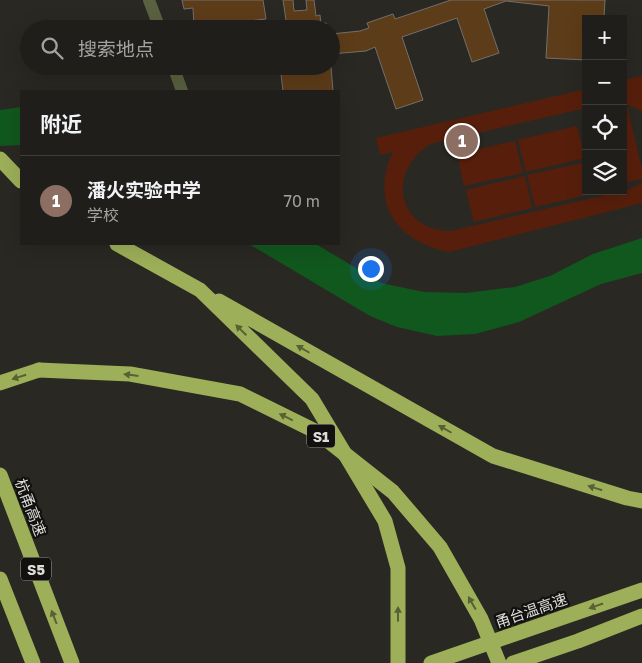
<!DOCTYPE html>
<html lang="zh">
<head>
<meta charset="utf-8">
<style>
	:root { --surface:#201e1a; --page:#2d2b27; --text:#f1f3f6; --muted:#a2a2a2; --line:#3d3c39; --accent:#db2777 }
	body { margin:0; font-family:"Golos Text","Noto Sans SC",sans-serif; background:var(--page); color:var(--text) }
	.controls { position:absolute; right:15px; top:15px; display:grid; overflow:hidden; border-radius:0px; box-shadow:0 5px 20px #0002 }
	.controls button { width:45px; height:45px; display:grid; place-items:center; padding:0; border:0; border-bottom:1px solid var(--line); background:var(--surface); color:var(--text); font:25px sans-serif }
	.you { position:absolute; left:370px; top:268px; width:18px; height:18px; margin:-12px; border:4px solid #fff; border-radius:50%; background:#1a73e8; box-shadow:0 0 0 8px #1a73e833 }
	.badge { display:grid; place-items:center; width:32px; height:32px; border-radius:50%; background:var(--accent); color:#fff; font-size:16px; font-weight:700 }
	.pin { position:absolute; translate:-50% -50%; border:2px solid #fff; box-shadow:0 1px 5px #0006 }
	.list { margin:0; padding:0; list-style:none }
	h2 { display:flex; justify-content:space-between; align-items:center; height:65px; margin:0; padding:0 20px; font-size:21px }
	h2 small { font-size:16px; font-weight:400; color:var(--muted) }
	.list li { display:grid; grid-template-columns:32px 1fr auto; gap:15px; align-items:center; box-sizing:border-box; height:90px; padding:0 20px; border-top:1px solid var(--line) }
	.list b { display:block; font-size:19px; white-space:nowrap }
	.list p { margin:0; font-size:16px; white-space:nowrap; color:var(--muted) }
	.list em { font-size:16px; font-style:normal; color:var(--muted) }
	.icon { flex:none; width:28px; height:28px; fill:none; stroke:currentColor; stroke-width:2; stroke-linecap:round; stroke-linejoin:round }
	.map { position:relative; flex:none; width:642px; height:663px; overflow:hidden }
	.search { position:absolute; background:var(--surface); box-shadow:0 5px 20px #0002; left:20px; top:20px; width:320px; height:55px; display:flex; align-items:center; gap:12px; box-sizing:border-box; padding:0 18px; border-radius:28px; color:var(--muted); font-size:19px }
	.panel { position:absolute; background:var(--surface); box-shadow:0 5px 20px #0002; left:20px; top:90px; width:320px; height:155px; border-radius:0px }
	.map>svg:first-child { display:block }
	.green { fill:#571f0b }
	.water { fill:#11581e }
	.building { fill:#5d3c19; stroke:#746f6a }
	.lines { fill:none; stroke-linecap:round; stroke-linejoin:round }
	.minor { stroke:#596140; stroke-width:12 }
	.motorway { stroke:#9daf59; stroke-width:15 }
	.motorway-bridge { stroke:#9daf59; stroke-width:15 }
	.oneway { fill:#586034 }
	.labels { text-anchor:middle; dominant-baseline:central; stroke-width:4.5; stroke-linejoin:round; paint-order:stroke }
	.shield { fill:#12110f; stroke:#a09f9c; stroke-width:1 }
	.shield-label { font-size:14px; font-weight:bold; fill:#dddcd9 }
	.street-label { font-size:15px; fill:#dddcd9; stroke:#12110f }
</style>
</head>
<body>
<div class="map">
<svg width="642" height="663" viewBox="0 0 642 663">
	<rect width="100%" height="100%" fill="#2a2823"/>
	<path class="green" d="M642 76V111L623 103V80Z
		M586 89V108L430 144C386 172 397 231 451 231L627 190 642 183V203L449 252C397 242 369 203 393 152L380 155 376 138Z
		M627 106 642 169V179L623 183V107Z
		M577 126 585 158 526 172 518 140Z
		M515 141 523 173 464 186 457 154Z
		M586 162V191H593L594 193 535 207 527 175Z
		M525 176 532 208 474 222 466 190Z"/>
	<path class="water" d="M21 107V145L0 146V110Z
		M642 238V273L601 284 519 322 475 334 437 336 397 327 370 316 249 244H316L381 283 424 292 466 293 515 287 550 276 593 254Z"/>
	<path class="building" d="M182 0H263L266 19 194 27 193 8 184 9Z
		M283 0H293L294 11 307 10 306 0H314L316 16 320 15 321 24 287 27Z
		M451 0H605L604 17 586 19V60L546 58 549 6 506 1 484 9 499 53 472 62 457 18 402 37 423 100 396 109 375 47 366 51 331 54V34L360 31 369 28 367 23 393 14 395 19Z
		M326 23 327 29H276V28Z
		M280 66H331L333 91H283Z"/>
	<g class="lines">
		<path class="minor" d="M149 0 160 29
			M173 66 182 91"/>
		<path class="motorway" d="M0 159 21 181
			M117 244 200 290 312 399 385 521 398 568V663
			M219 301 493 456 627 498 642 501
			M0 383 39 370
			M0 475 72 663
			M0 579 33 663
			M431 663 642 590
			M513 663 578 641 642 616"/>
		<path class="motorway-bridge" d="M39 370 130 374 240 394 317 432 393 492 440 547 481 619 499 663"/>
	</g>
	<defs><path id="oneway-solid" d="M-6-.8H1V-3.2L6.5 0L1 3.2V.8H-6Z" transform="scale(1.25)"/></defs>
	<g class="oneway">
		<use href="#oneway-solid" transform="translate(241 330) rotate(-136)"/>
		<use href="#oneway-solid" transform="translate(303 349) rotate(-150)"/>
		<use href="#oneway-solid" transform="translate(131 375) rotate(-173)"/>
		<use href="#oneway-solid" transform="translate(19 377) rotate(162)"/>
		<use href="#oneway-solid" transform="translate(286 417) rotate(-154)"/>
		<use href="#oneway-solid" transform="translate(445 429) rotate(-150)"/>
		<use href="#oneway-solid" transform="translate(595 488) rotate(-163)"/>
		<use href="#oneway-solid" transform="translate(472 603) rotate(-120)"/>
		<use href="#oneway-solid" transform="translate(596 606) rotate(161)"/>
		<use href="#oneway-solid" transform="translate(398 614) rotate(-90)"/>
		<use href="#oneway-solid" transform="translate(54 617) rotate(-111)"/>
	</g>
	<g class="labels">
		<g class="shield">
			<rect x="307" y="424.5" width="28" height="23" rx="4"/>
			<rect x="21" y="557.5" width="30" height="23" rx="4"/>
		</g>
		<g class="shield-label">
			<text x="321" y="436">S1</text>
			<text x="36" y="569">S5</text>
		</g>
		<g class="street-label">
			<text transform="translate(31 507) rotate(69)">杭甬高速</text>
			<text transform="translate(531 610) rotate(-19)">甬台温高速</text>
		</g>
	</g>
</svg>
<div class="controls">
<button>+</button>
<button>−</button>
<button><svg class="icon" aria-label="locate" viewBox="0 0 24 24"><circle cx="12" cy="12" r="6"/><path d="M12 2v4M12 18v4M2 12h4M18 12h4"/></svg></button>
<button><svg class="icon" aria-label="layers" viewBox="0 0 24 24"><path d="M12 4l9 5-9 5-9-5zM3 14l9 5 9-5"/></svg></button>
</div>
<div class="you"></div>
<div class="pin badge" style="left:462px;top:141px;background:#8d6e63">1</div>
<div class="search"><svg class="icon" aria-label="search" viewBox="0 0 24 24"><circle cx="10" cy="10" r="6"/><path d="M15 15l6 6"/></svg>搜索地点</div>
<section class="panel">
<h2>附近<small></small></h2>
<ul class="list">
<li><span class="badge" style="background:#8d6e63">1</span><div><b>潘火实验中学</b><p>学校</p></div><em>70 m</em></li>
</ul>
</section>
</div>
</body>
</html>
